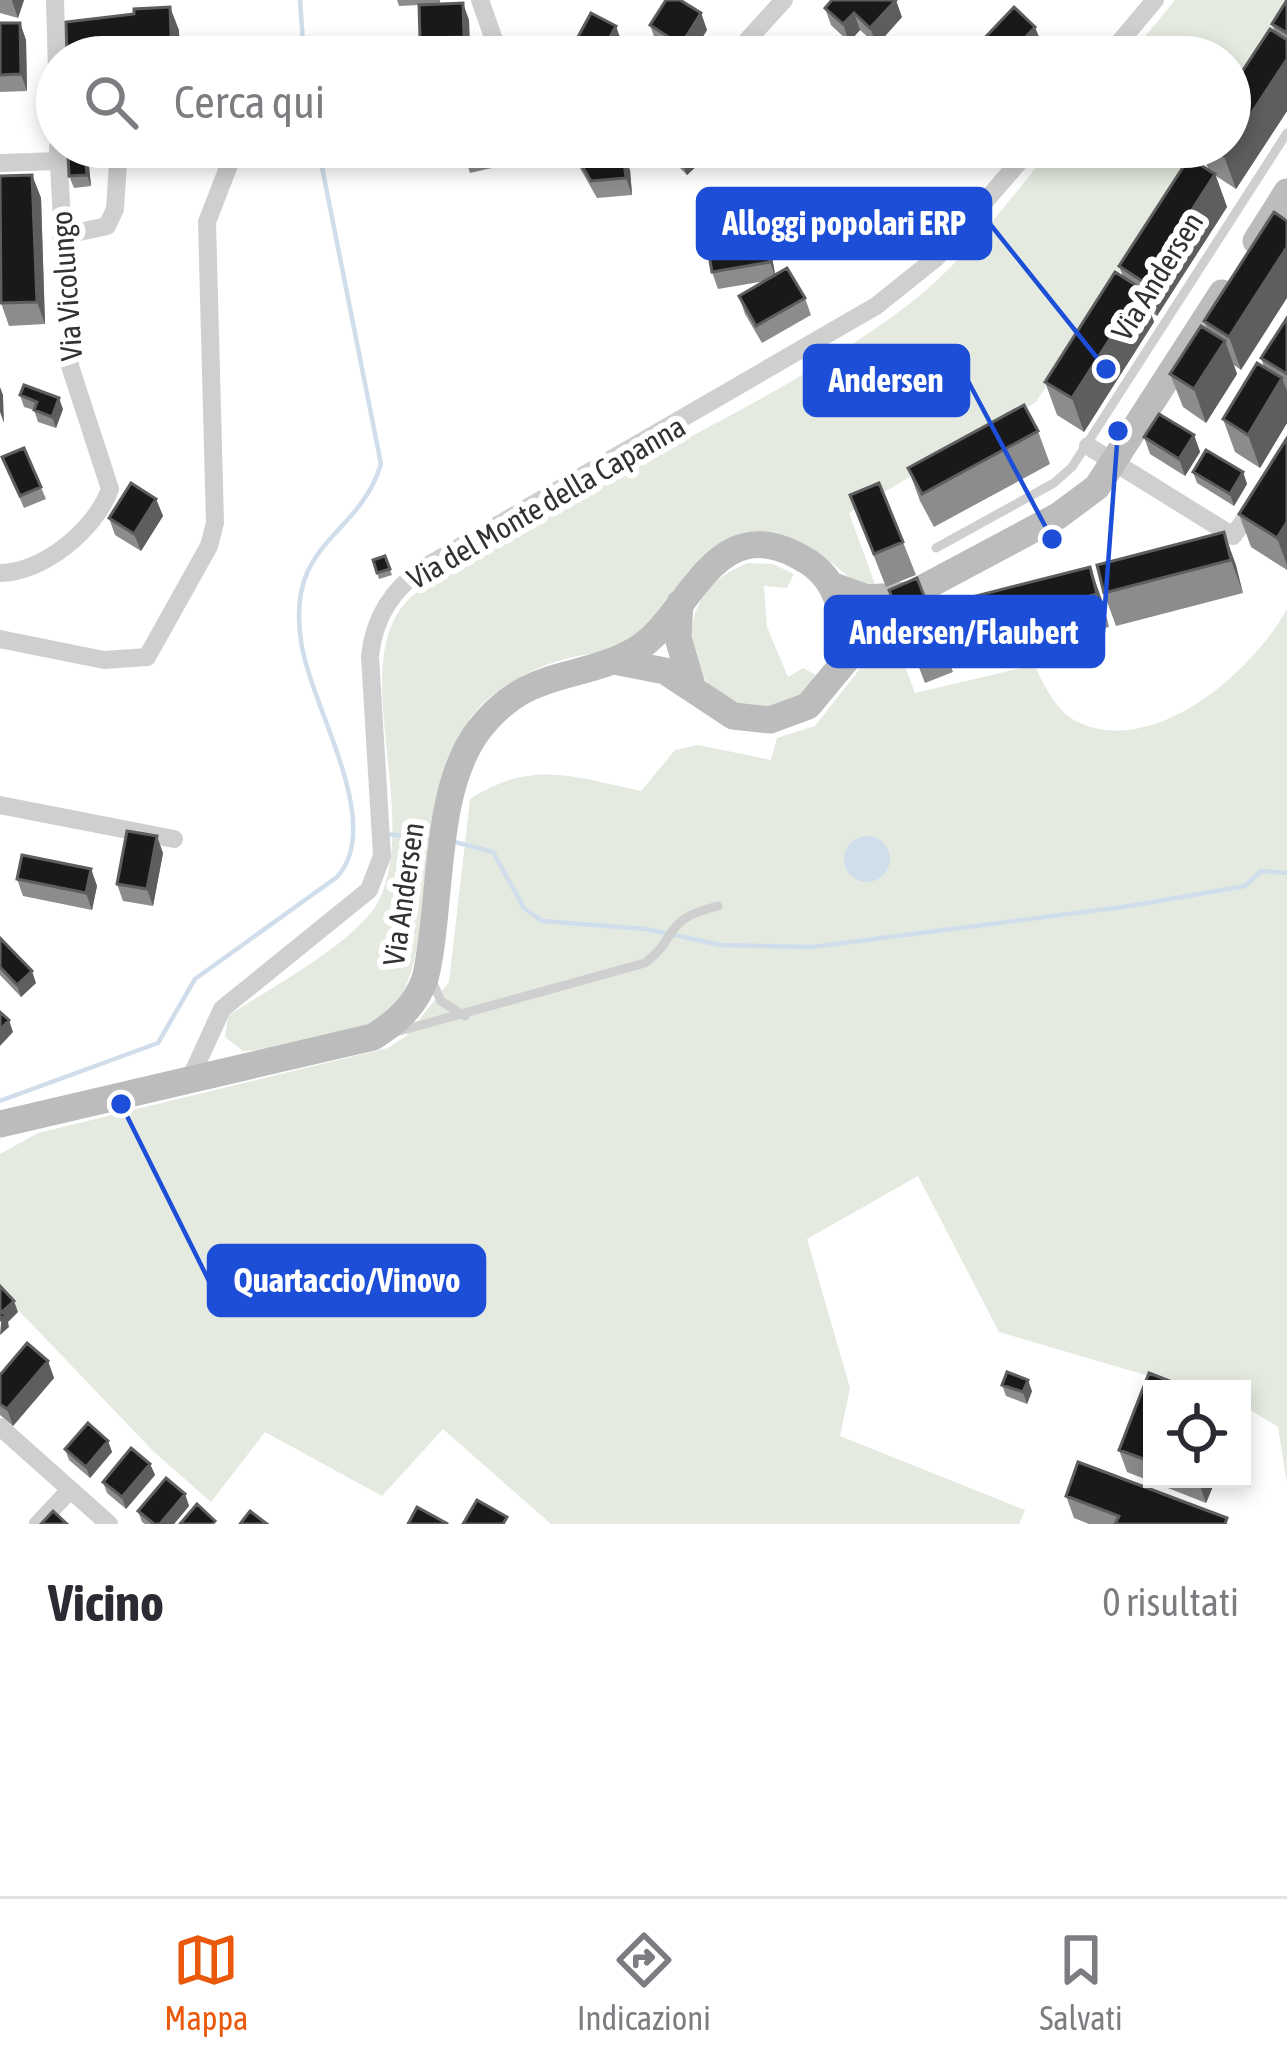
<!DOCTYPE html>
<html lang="it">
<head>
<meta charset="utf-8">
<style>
	:root { --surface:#fff; --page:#f7f7f7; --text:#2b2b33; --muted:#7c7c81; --line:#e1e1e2; --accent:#ea580c }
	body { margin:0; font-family:"Asap Condensed",sans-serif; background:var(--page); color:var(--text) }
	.controls { position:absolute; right:36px; bottom:36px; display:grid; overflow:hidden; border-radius:0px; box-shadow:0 6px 18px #0003 }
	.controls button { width:108px; height:108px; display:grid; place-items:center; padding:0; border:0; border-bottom:3px solid var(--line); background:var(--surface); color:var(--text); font:60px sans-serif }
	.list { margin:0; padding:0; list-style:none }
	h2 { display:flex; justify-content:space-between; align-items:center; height:156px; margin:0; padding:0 48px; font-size:51px }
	h2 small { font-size:39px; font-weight:400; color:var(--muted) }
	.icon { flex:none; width:66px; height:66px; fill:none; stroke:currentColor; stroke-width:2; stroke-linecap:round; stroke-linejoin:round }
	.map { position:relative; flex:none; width:1287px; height:1524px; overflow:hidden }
	.search { position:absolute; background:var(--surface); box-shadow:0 6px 18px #0003; left:36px; right:36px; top:36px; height:132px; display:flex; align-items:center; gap:30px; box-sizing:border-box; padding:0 42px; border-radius:66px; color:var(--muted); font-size:45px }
	.sheet { height:372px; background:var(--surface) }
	nav { display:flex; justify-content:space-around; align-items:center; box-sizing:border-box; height:168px; border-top:3px solid var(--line); background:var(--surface); font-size:33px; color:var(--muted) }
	nav a { display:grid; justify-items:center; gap:6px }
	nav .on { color:var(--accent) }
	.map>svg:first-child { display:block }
	.green { fill:#e4eadf }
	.water { fill:#d0deeb }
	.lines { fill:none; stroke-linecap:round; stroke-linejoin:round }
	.stream { stroke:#d0deeb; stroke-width:4.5 }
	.lane { stroke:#cfcfcf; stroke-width:9 }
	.street { stroke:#cfcfcf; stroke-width:18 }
	.secondary { stroke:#bcbcbc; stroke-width:27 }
	.wall { fill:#8c8c8c }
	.shaded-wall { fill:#5e5e5e }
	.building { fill:#191919; stroke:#5e5e5e; stroke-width:3 }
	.labels { text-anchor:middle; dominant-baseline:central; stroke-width:12; stroke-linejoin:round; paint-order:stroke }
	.street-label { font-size:30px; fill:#323232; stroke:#fff }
	.leader { fill:none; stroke:#1d4ed8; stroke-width:4.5 }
	.callout-dot { fill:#1d4ed8; stroke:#fff; stroke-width:4.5 }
	.callout { fill:#1d4ed8; stroke:#1d4ed8; stroke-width:4.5 }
	.callout-label { font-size:33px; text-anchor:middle; font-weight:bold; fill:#fff }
</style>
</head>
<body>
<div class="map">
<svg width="1287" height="1524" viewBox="0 0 1287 1524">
	<rect width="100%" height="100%" fill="#fff"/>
	<path class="green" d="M1175 0H1287V17L1230 105V57H1128Z
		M1053 147H1202L1036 402 849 513 878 592C850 586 836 559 809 550 796 545 778 548 764 547 666 541 692 606 626 644 610 653 590 653 573 657 536 665 488 689 467 723 422 795 435 966 391 1011 366 1036 277 1049 243 1051L225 1037 228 1016C268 989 358 942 379 900 421 814 345 661 409 599 421 587 441 578 455 569 507 536 560 508 614 478 714 423 821 372 912 302 966 259 1009 200 1053 147Z
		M748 563 773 564 794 574 787 588 764 586 767 627 788 677 803 668 818 676C812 691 798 699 783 703 691 730 650 599 748 563Z
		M1287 609V1484L1278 1427 1242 1405V1389H1193L999 1332 918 1176 807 1239 850 1388 840 1436 1025 1510 1019 1524H551L443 1429 382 1496 265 1432 211 1502 154 1452 0 1291V1154L38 1133 388 1048 406 1036 449 982 470 799C532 759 574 777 641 791L675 750 698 745 771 760 777 738 815 726 891 629 915 693 1034 665C1045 686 1056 713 1080 723 1156 757 1253 671 1287 609Z"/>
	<path class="water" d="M844 859a23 23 0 1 1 46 0a23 23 0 1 1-46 0Z"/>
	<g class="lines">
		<path class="stream" d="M300 0 304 57
			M385 834 433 839
			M451 841 493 852 524 908 542 921 646 929 721 945 812 947 1130 906 1245 886 1261 871 1287 873
			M0 1101 158 1043 195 979 337 877C386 823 310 707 301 641 286 540 358 539 381 464L318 147"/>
		<path class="lane" d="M936 548 1054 483 1072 467 1287 133
			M433 983 441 1001 465 1016
			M396 1032 645 963C681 935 661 920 718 906"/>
		<path class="street" d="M55 0 57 71
			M480 0 500 57
			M732 57 784 0
			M1107 57 1155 0
			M0 163 59 161
			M61 236 107 226 115 209 118 162 103 150
			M1088 446 1233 536 1255 505
			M0 573C43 573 96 529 110 489L70 366 58 147
			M0 639 104 660 147 657 209 546 215 523 207 222 236 147
			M0 805 174 839
			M189 1081 222 1009 369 890 382 856 370 656C374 617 392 589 425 567L876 306 936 258 1032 147
			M0 1427 109 1524
			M38 1524 70 1490"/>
		<path class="secondary" d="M1256 241 1287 192
			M831 585 867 598 910 595
			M680 603 678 638 692 686
			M614 661 665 671 733 716 770 720 808 706 872 629 910 595 1058 516 1097 487 1222 293
			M0 1124 373 1037C397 1022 415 1006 425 979 443 905 432 793 478 731 528 665 580 683 637 649 692 616 714 500 810 563 843 586 845 625 842 662"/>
	</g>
	<path class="wall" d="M0 0H24L18 18 0 13Z
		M397 0H440V4L469 20 470 54 426 55 420 38 419 5 399 6Z
		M1287 0V111L1236 189 1216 176 1227 207 1157 316 1150 311 1154 322 1084 432 1057 415 1045 382 1123 277 1119 266 1209 171 1201 147H1230L1275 33 1272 24Z
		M825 8 902 17 877 45 860 30 849 42 831 25Z
		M701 13 707 30 690 57H679L656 42 650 25Z
		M0 23H20L26 40 27 91 0 92Z
		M500 147 505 165 470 173 466 161Z
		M571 147 603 155 630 170 632 195 597 198 577 163Z
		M666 147H717L687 175 670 158Z
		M85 155 89 166 91 186 74 188 69 176Z
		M32 175 41 198 45 324 9 326 1 303Z
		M1287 221 1241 370 1234 365 1237 374 1206 423 1183 407 1170 374 1208 331 1204 321Z
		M766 240 772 257 775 275 805 298 811 315 762 343 745 314 739 296 765 281 718 289 712 272Z
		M1287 318V423L1260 468 1235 452 1223 419 1264 367 1261 358Z
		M20 395 63 409 56 428 38 422 34 410 24 407Z
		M1038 431 1050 464 934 527 920 501 908 468Z
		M1194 435 1200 452 1185 476 1150 454 1144 437Z
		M1287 438V570L1251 547 1239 514Z
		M24 448 46 499 24 508 2 457Z
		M1193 472H1243L1247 484 1234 506 1197 483Z
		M850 495 903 542 916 575 886 587Z
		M156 499 163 516 141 551 115 535 109 518Z
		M1224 532 1243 593 1116 626 1104 593Z
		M385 556 392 575 379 579 373 560Z
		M1090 567 1109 627 983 660 971 627Z
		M889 590 941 639 953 672 925 683Z
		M163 853 153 906 123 901 117 884Z
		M91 869 97 886 92 910 23 896 17 879Z
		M0 938 36 983 21 997 0 975Z
		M48 1361 54 1378 13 1426 0 1415V1375Z
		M1002 1385 1032 1391 1027 1404 1006 1396Z
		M1152 1389V1479H1216L1206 1503 1127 1472 1119 1450Z
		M108 1441 112 1452 90 1478 69 1460 65 1449Z
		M150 1464 155 1475 126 1509 107 1493 103 1482Z
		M185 1494 189 1506 174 1524H145L142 1522 138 1511Z
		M1066 1496 1229 1524H1089L1074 1518Z"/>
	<path class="shaded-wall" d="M12 0H24L18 18 12 1Z
		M896 0 902 17 877 45 870 28Z
		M463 3 469 20 470 54 464 37Z
		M170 7 179 30 180 57H172Z
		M701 13 707 30 690 57H685L681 45Z
		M854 13 860 30 849 42 843 24Z
		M20 23 26 40 27 91 21 74Z
		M616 26 622 43 614 57H599Z
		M1035 27 1042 44 1029 57H1007Z
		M1287 59V111L1236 189 1224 156Z
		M693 147H717L687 175 680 158Z
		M623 153 630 170 632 195 626 178Z
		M85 155 89 166 91 186 87 175Z
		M1215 174 1227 207 1157 316 1145 283Z
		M32 175 41 198 45 324 37 302Z
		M766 240 772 257 776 279 770 262Z
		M1287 247V298L1241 370 1229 337Z
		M1142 289 1154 322 1084 432 1072 398Z
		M1225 341 1237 374 1206 423 1194 389Z
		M1282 378 1287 391V423L1260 468 1248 435Z
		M0 387 3 395 4 423 0 412Z
		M59 398 63 409 56 428 52 417Z
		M1194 435 1200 452 1185 476 1179 459Z
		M1243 472 1247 484 1234 506 1230 494Z
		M156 499 163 516 141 551 134 534Z
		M1287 522V565L1277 538Z
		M1224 532 1236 565 1243 593 1231 560Z
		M1090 567 1102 600 1109 627 1097 594Z
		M157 836 163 853 153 906 147 889Z
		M91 869 97 886 92 910 86 893Z
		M32 971 36 983 21 997 17 985Z
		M9 1020 13 1032 0 1046V1030Z
		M14 1301 18 1312 8 1322 9 1327 0 1335 2 1312Z
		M48 1361 54 1378 13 1426 7 1409Z
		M1028 1380 1032 1391 1027 1404 1023 1392Z
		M108 1441 112 1452 90 1478 86 1467Z
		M150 1464 155 1475 126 1509 122 1497Z
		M1199 1479H1216L1206 1503 1198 1480Z
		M185 1494 189 1506 174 1524H160Z"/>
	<path class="building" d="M666 0H680L701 13 681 45 650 25Z
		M832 0H896L870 28 854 13 843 24 825 8Z
		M1287 0V33L1272 24Z
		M463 3 464 37 420 38 419 5Z
		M170 7 172 57H67L66 22 134 14V9Z
		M1014 7 1035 27 1007 57H991L978 45Z
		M591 13 616 26 599 57H567Z
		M0 23H20L21 74 0 75Z
		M1270 29 1287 40V59L1230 146V90Z
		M463 147H499L500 154 466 161Z
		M571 147H598L603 155 623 153 626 178 591 181Z
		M670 147H693L680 158Z
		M1210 147H1230L1224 156Z
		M85 155 87 175 69 176 68 156Z
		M1189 158 1215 174 1145 283 1119 266Z
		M32 175 37 302 1 303 0 176Z
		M1274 212 1287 221V247L1229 337 1204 321Z
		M766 240 770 262 712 272 708 250Z
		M787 268 805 298 756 326 739 296Z
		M1115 272 1142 289 1072 398 1045 382Z
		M1287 318V374L1261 358Z
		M1201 326 1225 341 1194 389 1170 374Z
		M1257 363 1282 378 1248 435 1223 419Z
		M24 385 59 398 52 417 34 410 37 402 20 395Z
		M1024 405 1038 431 922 494 908 468Z
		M1159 414 1194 435 1179 459 1144 437Z
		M1287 438V522L1277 538 1239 514Z
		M24 448 41 487 20 496 2 457Z
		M1206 450 1243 472 1230 494 1193 472Z
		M131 483 156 499 134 534 109 518Z
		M879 483 903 542 874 554 850 495Z
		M1224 532 1231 560 1104 593 1097 565Z
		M385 556 390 569 377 573 373 560Z
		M1090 567 1097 594 971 627 964 599Z
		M917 578 941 639 913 650 889 590Z
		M127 831 157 836 147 889 117 884Z
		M22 855 91 869 86 893 17 879Z
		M0 938 32 971 17 985 0 967Z
		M0 1012 9 1020 0 1030Z
		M0 1286 14 1301 2 1312 5 1315 0 1320Z
		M27 1343 48 1361 7 1409 0 1404V1375Z
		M1007 1372 1028 1380 1023 1392 1002 1385Z
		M1149 1373 1190 1389H1152V1462L1119 1450Z
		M88 1423 108 1441 86 1467 65 1449Z
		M131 1448 150 1464 122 1497 103 1482Z
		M1078 1462 1227 1518 1225 1524H1115L1119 1516 1066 1496Z
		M166 1478 185 1494 160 1524H154L138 1511Z
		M477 1500 507 1517 503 1524H463Z
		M197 1504 215 1521 212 1524H180Z
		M417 1507 448 1524H408Z
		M53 1511 67 1524H41Z
		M250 1511 267 1524H240Z"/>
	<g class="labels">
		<g class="street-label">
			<text transform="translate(1157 276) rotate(-58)">Via Andersen</text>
			<text transform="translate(66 286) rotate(-94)">Via Vicolungo</text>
			<text transform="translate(546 502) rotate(-30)">Via del Monte della Capanna</text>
			<text transform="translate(403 894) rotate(-82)">Via Andersen</text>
		</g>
	</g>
	<path class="leader" d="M1106 369L990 224M1052 539L968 381M1118 431L1103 632M121 1104L209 1281"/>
	<g class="callout-dot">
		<circle cx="1106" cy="369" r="12"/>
		<circle cx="1052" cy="539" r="12"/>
		<circle cx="1118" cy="431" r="12"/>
		<circle cx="121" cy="1104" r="12"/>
	</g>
	<g class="callout">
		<rect x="698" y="189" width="292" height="69" rx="12"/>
		<rect x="805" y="346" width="163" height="69" rx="12"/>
		<rect x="826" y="597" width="277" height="69" rx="12"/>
		<rect x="209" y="1246" width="275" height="69" rx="12"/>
	</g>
	<g class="callout-label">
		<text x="844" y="235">Alloggi popolari ERP</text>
		<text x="886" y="392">Andersen</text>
		<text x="964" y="644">Andersen/Flaubert</text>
		<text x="347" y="1292">Quartaccio/Vinovo</text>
	</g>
</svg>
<div class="controls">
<button><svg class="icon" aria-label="locate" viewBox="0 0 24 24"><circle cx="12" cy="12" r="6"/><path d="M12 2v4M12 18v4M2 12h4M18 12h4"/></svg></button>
</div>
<div class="search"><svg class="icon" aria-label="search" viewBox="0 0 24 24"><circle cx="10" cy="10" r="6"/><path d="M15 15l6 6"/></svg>Cerca qui</div>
</div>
<section class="sheet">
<h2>Vicino<small>0 risultati</small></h2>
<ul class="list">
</ul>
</section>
<nav>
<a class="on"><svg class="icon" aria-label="map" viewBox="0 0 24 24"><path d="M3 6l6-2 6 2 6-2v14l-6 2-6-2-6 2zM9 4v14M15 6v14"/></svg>Mappa</a>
<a><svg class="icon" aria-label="directions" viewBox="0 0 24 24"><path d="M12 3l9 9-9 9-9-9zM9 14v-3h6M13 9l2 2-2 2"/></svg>Indicazioni</a>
<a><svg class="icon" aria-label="saved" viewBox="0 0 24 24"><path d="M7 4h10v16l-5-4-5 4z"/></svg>Salvati</a>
</nav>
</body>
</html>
